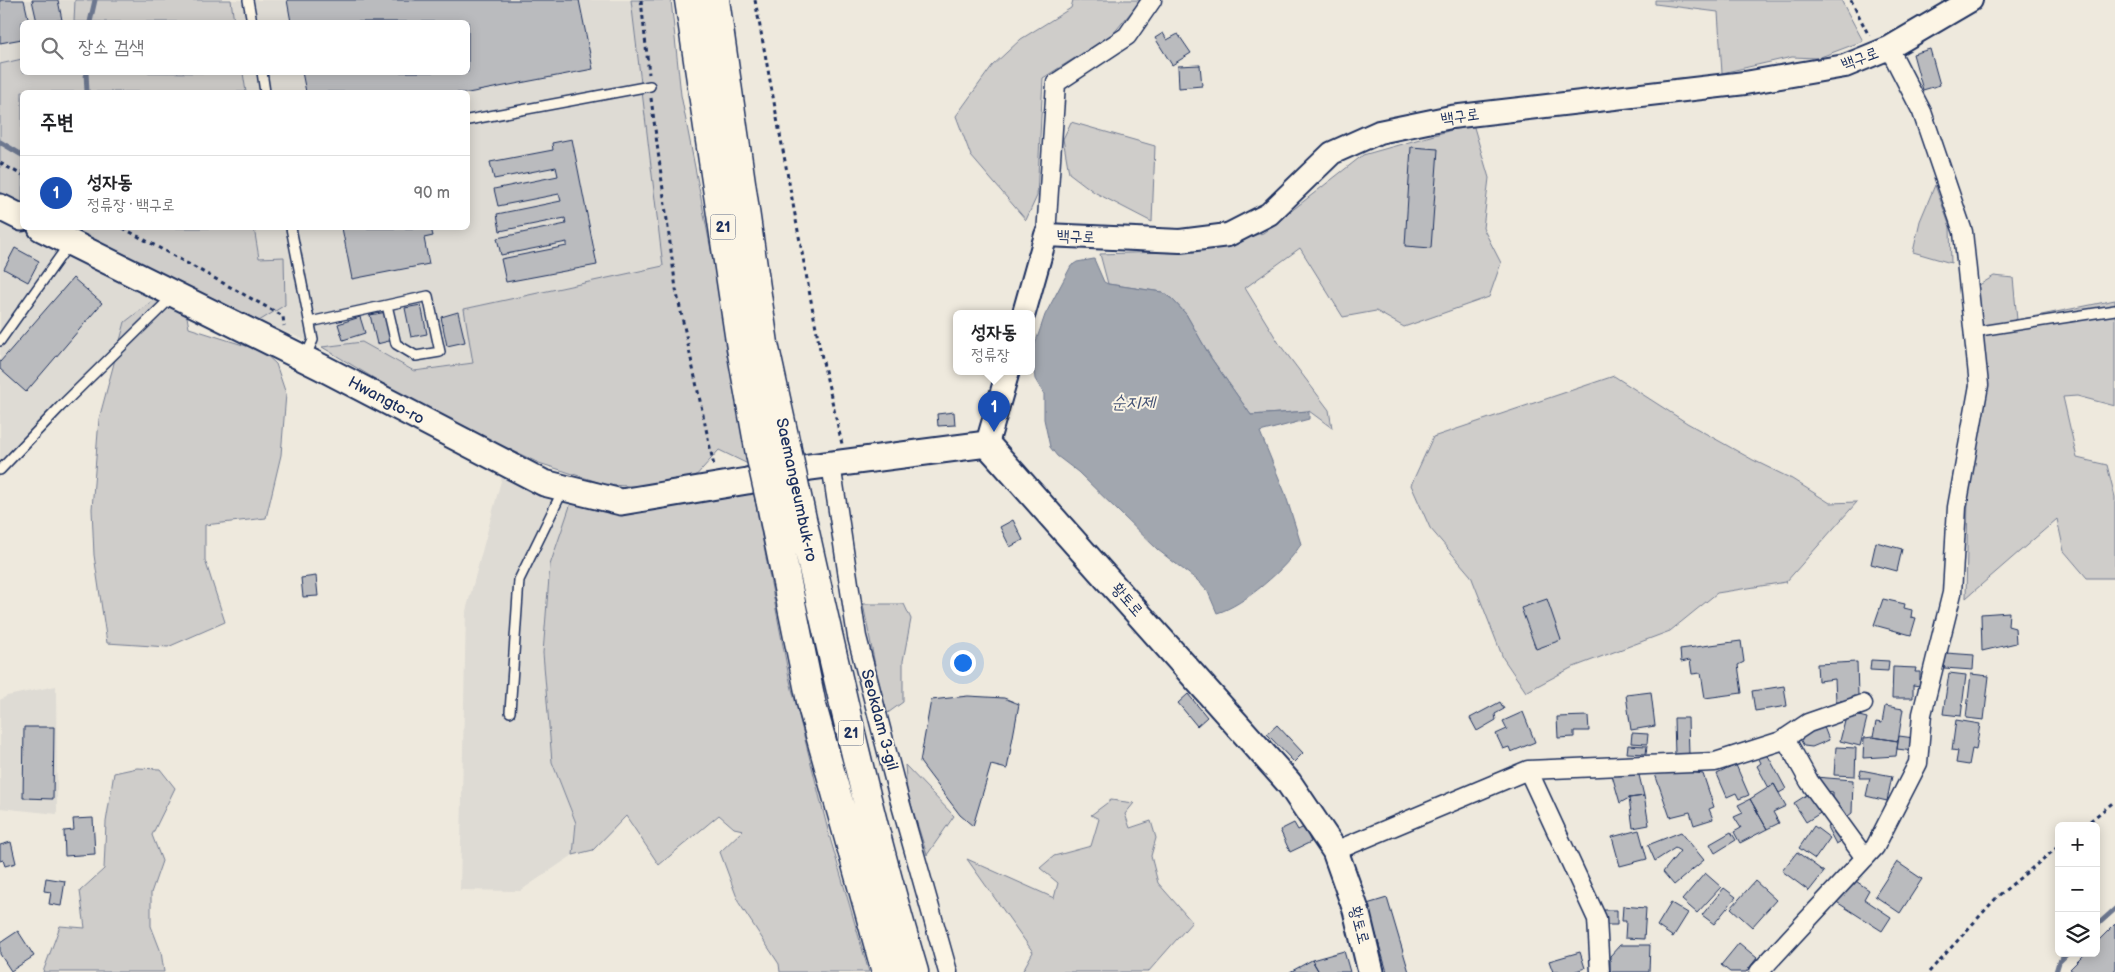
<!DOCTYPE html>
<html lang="ko">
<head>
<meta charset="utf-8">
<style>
	:root { --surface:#fff; --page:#f6f6f6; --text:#202124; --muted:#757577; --line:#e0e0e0; --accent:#d93025 }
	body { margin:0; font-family:"Balsamiq Sans","Poor Story",sans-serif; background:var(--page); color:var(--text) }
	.controls { position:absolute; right:15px; bottom:15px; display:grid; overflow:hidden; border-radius:8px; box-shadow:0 2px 12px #0003 }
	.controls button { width:45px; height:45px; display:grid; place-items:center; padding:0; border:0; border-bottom:1px solid var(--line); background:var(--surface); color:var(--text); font:25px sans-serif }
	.you { position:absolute; left:962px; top:662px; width:18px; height:18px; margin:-12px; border:4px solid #fff; border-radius:50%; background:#1a73e8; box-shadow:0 0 0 8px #1a73e833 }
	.badge { display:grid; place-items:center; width:32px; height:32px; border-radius:50%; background:var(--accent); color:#fff; font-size:16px; font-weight:700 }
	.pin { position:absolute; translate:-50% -41px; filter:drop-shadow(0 1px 2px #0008) }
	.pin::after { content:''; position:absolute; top:26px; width:18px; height:15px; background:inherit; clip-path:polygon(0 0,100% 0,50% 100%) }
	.popup { position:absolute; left:953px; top:310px; width:82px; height:65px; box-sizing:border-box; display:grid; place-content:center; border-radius:8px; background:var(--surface); filter:drop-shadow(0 1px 4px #0005); font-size:16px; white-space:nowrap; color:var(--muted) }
	.popup b { font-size:19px; color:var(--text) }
	.popup::after { content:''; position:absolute; left:50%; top:100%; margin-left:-10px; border:10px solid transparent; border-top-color:var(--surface) }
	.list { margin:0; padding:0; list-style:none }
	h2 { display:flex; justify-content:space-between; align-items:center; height:65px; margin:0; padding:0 20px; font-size:21px }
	h2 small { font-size:16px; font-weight:400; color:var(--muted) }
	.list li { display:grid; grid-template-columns:32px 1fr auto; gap:15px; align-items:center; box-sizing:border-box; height:75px; padding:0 20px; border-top:1px solid var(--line) }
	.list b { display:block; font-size:19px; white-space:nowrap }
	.list p { margin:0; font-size:16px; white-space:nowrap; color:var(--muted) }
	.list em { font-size:16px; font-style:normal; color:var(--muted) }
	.icon { flex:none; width:28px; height:28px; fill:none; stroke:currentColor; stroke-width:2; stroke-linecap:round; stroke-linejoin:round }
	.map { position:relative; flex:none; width:2115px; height:972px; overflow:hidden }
	.search { position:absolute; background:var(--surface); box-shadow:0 2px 12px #0003; left:20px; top:20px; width:450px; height:55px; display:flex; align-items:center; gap:12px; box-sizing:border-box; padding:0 18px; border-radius:8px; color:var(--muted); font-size:19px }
	.panel { position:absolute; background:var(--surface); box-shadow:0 2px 12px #0003; left:20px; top:90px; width:450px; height:140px; border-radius:8px }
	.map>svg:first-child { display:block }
	.built { fill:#dedbd4 }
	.green { fill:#cfcdca; stroke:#757e94 }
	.water { fill:#a2a7af; stroke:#6c778f }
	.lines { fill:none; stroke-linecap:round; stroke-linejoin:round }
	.stream { stroke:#6c778f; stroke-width:5 }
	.building { fill:#babbbe; stroke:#1b2f5e }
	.service-casing { stroke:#1b2f5e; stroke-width:12 }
	.minor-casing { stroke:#1b2f5e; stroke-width:21 }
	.tertiary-casing { stroke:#1b2f5e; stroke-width:26 }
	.secondary-casing { stroke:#1b2f5e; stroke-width:29 }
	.trunk-casing { stroke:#1b2f5e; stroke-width:31 }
	.path { stroke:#1b2f5e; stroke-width:3; stroke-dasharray:4 4; stroke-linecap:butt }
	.service { stroke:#fcf5e5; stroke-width:9 }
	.minor { stroke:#fcf5e5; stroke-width:18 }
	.tertiary { stroke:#fcf5e5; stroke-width:22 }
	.secondary { stroke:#fcf5e5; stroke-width:25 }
	.trunk { stroke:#fcf5e5; stroke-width:28 }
	.trunk-bridge-casing { stroke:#1b2f5e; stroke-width:31; stroke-linecap:butt }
	.trunk-bridge { stroke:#fcf5e5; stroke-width:28 }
	.labels { text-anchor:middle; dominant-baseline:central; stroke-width:4; stroke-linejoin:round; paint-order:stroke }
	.shield { fill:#fcf5e5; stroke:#5e6a86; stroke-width:1 }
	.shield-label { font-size:15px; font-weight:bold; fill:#1b2f5e }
	.street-label { font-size:16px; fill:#1b2f5e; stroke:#fcf5e5 }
	.water-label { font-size:18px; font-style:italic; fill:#445376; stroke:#fcf5e5 }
</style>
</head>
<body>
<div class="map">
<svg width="2115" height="972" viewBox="0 0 2115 972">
	<rect width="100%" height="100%" fill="#eee9dd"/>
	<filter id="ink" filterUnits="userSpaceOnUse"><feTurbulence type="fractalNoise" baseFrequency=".02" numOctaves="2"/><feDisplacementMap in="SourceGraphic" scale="10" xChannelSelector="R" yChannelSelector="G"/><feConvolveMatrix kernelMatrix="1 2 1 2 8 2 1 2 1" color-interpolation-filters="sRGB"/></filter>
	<g filter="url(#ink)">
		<path class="built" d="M0 0H631L664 266 464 309 474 363 414 370 362 342 322 347 259 321 114 252V228H468V92H137L109 73 468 72V22H22V59L0 64Z
			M0 215 156 298 125 322 120 339 0 461Z
			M502 477 572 500 550 565 543 653 552 762 576 823 573 855 520 891 460 890 466 611Z
			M56 686 57 814 0 808V700L7 696Z"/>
		<path class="green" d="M75 0H231L234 22H74Z
			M631 0H671L681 95 715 271 748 464 719 450 694 478 653 487 607 485 539 463 430 412 322 347 362 342 414 371 473 363 464 309 663 266Z
			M1073 0H1141L1113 34 1043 78 1037 196 1026 220 971 156 956 116 992 66 1021 39 1071 8Z
			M1655 0H1841L1863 41 1818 58 1792 57 1722 73 1718 12 1655 4Z
			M22 59V72L243 73 246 92H22V205L0 194V64Z
			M1071 122 1155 146 1152 222 1094 192 1069 173 1063 139Z
			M1473 124 1489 178 1483 228 1501 263 1489 297 1404 327 1376 311 1343 317 1300 248 1245 288 1280 345 1329 410 1332 428 1309 411 1251 415 1211 358 1186 314 1172 299 1162 292 1108 284 1100 254 1193 251 1263 233 1363 155Z
			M1935 185 1950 227 1951 263 1913 252 1920 221Z
			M67 228H254L259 258 284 257 285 305 259 321Z
			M1994 276 2013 278 2017 320 2115 300V406L2077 396 2063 397 2077 458 2107 465 2115 497V578H2087L2064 551 2057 519 1966 598 1968 499 1988 380 1976 287Z
			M156 298 186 311 189 328 262 351 276 364 286 394 281 455 266 518 205 525V560L225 622 168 647 107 643 94 555 92 509 99 419 125 322Z
			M1614 376 1687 423 1753 460 1792 479 1830 503 1857 502 1786 582 1717 593 1670 631 1571 668 1526 692 1503 658 1471 576 1430 528 1411 485 1433 437Z
			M753 490 789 677 830 838 869 972H780L779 964 739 903 720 852 743 830 734 828 719 815 659 865 626 816 593 850 573 855 576 823 552 762 543 653 550 565 572 500Z
			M863 604H904L911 619 903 661V702L885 715Z
			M905 765 954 816 927 855 907 791Z
			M137 768 160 769 175 788 152 835 162 861 151 893V926L161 952 164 972H43L60 926 85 928 80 891 104 869 106 822 114 773Z
			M1111 800 1134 803 1125 814 1130 828 1151 821 1156 838 1151 856 1158 883 1192 922 1148 972H1022L1033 952 967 859 1054 898 1058 883 1040 868 1054 856 1091 846 1099 819 1091 815Z"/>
		<path class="water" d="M1094 259 1104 282 1108 284 1162 292 1172 299 1186 314 1211 358 1251 415 1309 411V419L1260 432 1285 493 1301 544C1287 568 1243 606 1217 613L1208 592 1197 580 1158 550 1078 472 1057 456 1050 447 1044 419V394L1035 379 1032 353 1045 315 1071 266 1077 262Z"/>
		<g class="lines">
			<path class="stream" d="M90 22 95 0
				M86 72 87 92
				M0 142 22 155
				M2096 926 2115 909
				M2056 972 2059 962 2068 953"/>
		</g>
		<path class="building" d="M0 0H24L29 22H22V39L0 43Z
			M32 0H58L62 20 37 22Z
			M287 0H579L593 69 468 93 306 92 302 72H468V22H291Z
			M1163 33 1167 40 1178 34 1191 53 1172 65 1155 38Z
			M1930 49 1940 85 1923 90 1913 54Z
			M1200 65 1202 86 1179 88 1178 66Z
			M572 139 597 265 506 282 501 259 567 246V242L501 255 497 238 566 224 565 218 500 231 497 214 561 201 559 194 498 206 494 189 558 176 556 167 494 179 490 162 553 150 552 143Z
			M1411 147 1438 149 1431 248 1405 246Z
			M342 228H431L433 236 424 238 429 264 352 279Z
			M15 248 39 261 28 282 4 269Z
			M73 278 102 303 26 392 0 369V362Z
			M421 305 427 334 411 337 405 308Z
			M387 312 393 340 377 344 370 315Z
			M458 312 465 342 447 346 441 317Z
			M360 317 365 333 343 340 338 324Z
			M954 412 955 425 938 426 937 414Z
			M1013 520 1023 540 1010 547 1000 527Z
			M1876 542 1902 549 1897 571 1871 564Z
			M316 576 318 596 303 597 301 578Z
			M1547 599 1561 640 1536 649 1521 608Z
			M1883 599 1905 604 1904 608 1912 610 1911 617 1916 618 1911 635 1874 625Z
			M2009 612 2008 626 2015 628 2016 643 1982 651 1981 614Z
			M1741 641 1744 662 1738 665 1742 693 1705 698 1701 673 1692 674 1690 660 1681 662 1680 649Z
			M1946 653 1974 655 1973 670 1944 668Z
			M1871 660 1889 661 1888 671 1870 670Z
			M1857 662 1858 696H1852V701H1836L1835 679 1818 681 1817 664Z
			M1893 667 1916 668 1915 672H1920V686L1913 685V698H1892Z
			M1949 673 1966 675 1961 716 1943 714Z
			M1971 674 1989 676 1984 720 1966 718Z
			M1784 686 1787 706 1755 711 1752 691Z
			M1651 692 1655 726 1631 730 1626 695Z
			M1188 694 1207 717 1197 726 1178 703Z
			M968 696 1004 698 1019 704 1007 769 991 765 973 826 960 815 920 762 931 700Z
			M1500 702 1504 709 1495 714 1496 720 1477 731 1470 718Z
			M1885 706 1903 709 1898 741 1873 737 1876 722 1882 723Z
			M1523 712 1535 742 1511 752 1509 747 1503 749 1496 734 1507 729 1503 721Z
			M1847 713 1867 718 1860 746 1840 741Z
			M1588 716 1589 731H1574V737L1558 738 1557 717Z
			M1674 718H1688L1689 755H1675Z
			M1956 720 1980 724 1976 750 1972 749 1969 765 1956 763 1958 751 1952 750Z
			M1277 725 1303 753 1294 762 1267 734Z
			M24 727H54L53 799 23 798Z
			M1824 727 1829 740 1812 747 1804 746 1800 739 1807 730Z
			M1632 733 1648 734 1647 744 1631 743Z
			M1899 736 1914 738 1913 751 1897 749Z
			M1873 737 1898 741 1896 756 1863 758 1864 738Z
			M1628 745 1647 746 1646 754 1627 753Z
			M1836 747 1856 748 1855 776 1834 775Z
			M1766 752 1786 789 1779 793 1774 784 1769 788 1757 766 1761 763 1758 757Z
			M1736 765 1749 795 1739 799 1736 793 1727 797 1717 774Z
			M1668 769 1703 774 1714 807 1709 809 1713 819 1694 825 1690 812 1670 817 1655 774Z
			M1861 770 1892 776 1887 801 1866 796 1870 778H1859Z
			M1638 771 1644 796 1629 798 1620 803 1612 775Z
			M1815 777 1853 780 1852 813 1844 819 1833 805V792L1820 790Z
			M1774 784 1786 806 1773 812 1779 823 1767 829 1750 799Z
			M1813 791 1825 810 1806 822 1794 803Z
			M1644 796 1649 825 1633 828 1629 798Z
			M1750 799 1767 829 1740 843 1734 832 1741 828 1734 817 1743 813 1738 805Z
			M93 818 95 854 65 856 64 831 74 830 73 819Z
			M1294 823 1298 830 1304 827 1311 842 1290 852 1280 830Z
			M1834 823 1844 840 1836 844 1827 827Z
			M1814 826 1830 838 1815 859 1799 848Z
			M1639 830 1647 859 1620 866 1612 837Z
			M1681 832 1704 860 1674 885 1663 872 1680 851 1675 848 1655 861 1648 845Z
			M1731 832 1736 840 1715 853 1710 844Z
			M11 842 16 863 5 866 3 860 0 861V845Z
			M1797 852 1824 872 1809 891 1782 871Z
			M1897 862 1922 879 1900 913 1875 896Z
			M1705 873 1721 887 1697 913 1682 900Z
			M1850 877 1869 890 1864 899 1891 917 1882 931 1835 901Z
			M46 878 65 881 61 906 49 904 51 892 44 891Z
			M1755 881 1776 900 1752 927 1731 908Z
			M1724 888 1736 897 1714 924 1702 915Z
			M1387 898 1409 972H1387L1367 904Z
			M1671 903 1688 913 1673 937 1657 926Z
			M1623 906 1646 908 1644 939 1625 938 1626 921H1622Z
			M1604 910H1617V925H1604Z
			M2115 924V972H2074L2070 969 2086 953H2096V943Z
			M18 931 34 956 11 971 0 954V943Z
			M1739 943 1757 958 1746 972H1730L1721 965Z
			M1620 945H1650L1649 972H1610V956Z
			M1344 951 1350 972H1319L1312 960Z
			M1580 952 1585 968 1573 972H1553L1549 961Z
			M1312 960 1319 972H1290Z"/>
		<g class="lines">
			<defs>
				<path id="service" d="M248 0 252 22
					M262 72 265 92
					M468 120 650 86
					M291 228 313 340 305 358
					M310 322 428 296 440 352 416 356 396 344 387 305
					M1973 332 2115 310
					M0 341 69 244
					M0 470 60 407 173 296
					M510 712 519 580 563 490"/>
				<path id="minor" d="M1046 235 1056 83 1127 36 1152 0
					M831 464 857 637 899 798 948 972
					M1785 738 1809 781 1865 858
					M1528 770 1597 919 1600 972
					M1335 851 1528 770 1715 762 1781 741 1808 723 1863 704
					M1759 972 1875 847 1918 763 1922 714 1952 593 1957 507 1979 385 1963 232 1922 112 1889 48"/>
				<path id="tertiary" d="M1024 313 1046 235 1180 241 1228 235 1269 214 1332 153 1379 132 1451 117 1745 83 1845 66 1889 48 1971 0
					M987 444 1008 371"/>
				<path id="secondary" d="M0 207 22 218
					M41 228 321 367 544 483 621 502 747 481 810 467 987 444 1289 783 1335 851 1356 910 1371 972"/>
				<path id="trunk" d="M689 0 741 348 760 454
					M715 0 764 344 786 445
					M796 492C832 653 867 814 914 972
					M770 499 812 706 886 972"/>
			</defs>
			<use href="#service" class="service-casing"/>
			<use href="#minor" class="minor-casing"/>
			<use href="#tertiary" class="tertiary-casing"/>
			<use href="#secondary" class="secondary-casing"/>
			<use href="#trunk" class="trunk-casing"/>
			<path class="path" d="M641 0 649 74
				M755 0 820 349 842 444
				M1851 0 1869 36
				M651 98 676 289 714 466
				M0 163 22 175
				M123 228 283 316 284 326
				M2084 826 2115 801
				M1929 972 1998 896 2059 846"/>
			<use href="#service" class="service"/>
			<use href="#minor" class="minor"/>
			<use href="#tertiary" class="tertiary"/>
			<use href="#secondary" class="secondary"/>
			<use href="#trunk" class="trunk"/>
			<defs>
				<path id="trunk-bridge" d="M786 445 796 492
					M760 454 770 499"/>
			</defs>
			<use href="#trunk-bridge" class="trunk-bridge-casing"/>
			<use href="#trunk-bridge" class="trunk-bridge"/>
		</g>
	</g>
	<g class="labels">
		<g class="shield">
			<rect x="710.5" y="214.5" width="25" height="25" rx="4"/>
			<rect x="838.5" y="720.5" width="25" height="25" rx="4"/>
		</g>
		<g class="shield-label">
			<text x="723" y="227">21</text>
			<text x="851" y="733">21</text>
		</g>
		<g class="street-label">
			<text transform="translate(1860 59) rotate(-20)">백구로</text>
			<text transform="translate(1460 117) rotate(-8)">백구로</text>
			<text transform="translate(1076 237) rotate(2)">백구로</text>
			<text transform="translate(386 401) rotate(28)">Hwangto-ro</text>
			<text transform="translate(796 490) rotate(78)">Saemangeumbuk-ro</text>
			<text transform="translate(1127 600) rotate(49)">황토로</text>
			<text transform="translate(879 720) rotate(75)">Seokdam 3-gil</text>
			<text transform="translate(1359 925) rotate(75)">황토로</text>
		</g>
		<g class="water-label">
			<text x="1133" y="402">순지제</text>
		</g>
	</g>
</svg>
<div class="controls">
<button>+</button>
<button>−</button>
<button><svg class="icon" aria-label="layers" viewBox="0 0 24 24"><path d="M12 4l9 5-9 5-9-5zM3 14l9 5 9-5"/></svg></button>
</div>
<div class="you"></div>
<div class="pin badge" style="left:994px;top:432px;background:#1a4fb4">1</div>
<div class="popup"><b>성자동</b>정류장</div>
<div class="search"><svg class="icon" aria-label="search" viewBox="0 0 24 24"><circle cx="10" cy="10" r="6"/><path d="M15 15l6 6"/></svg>장소 검색</div>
<section class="panel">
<h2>주변<small></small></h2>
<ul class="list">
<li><span class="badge" style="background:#1a4fb4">1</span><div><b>성자동</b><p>정류장 · 백구로</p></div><em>90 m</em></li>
</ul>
</section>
</div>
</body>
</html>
